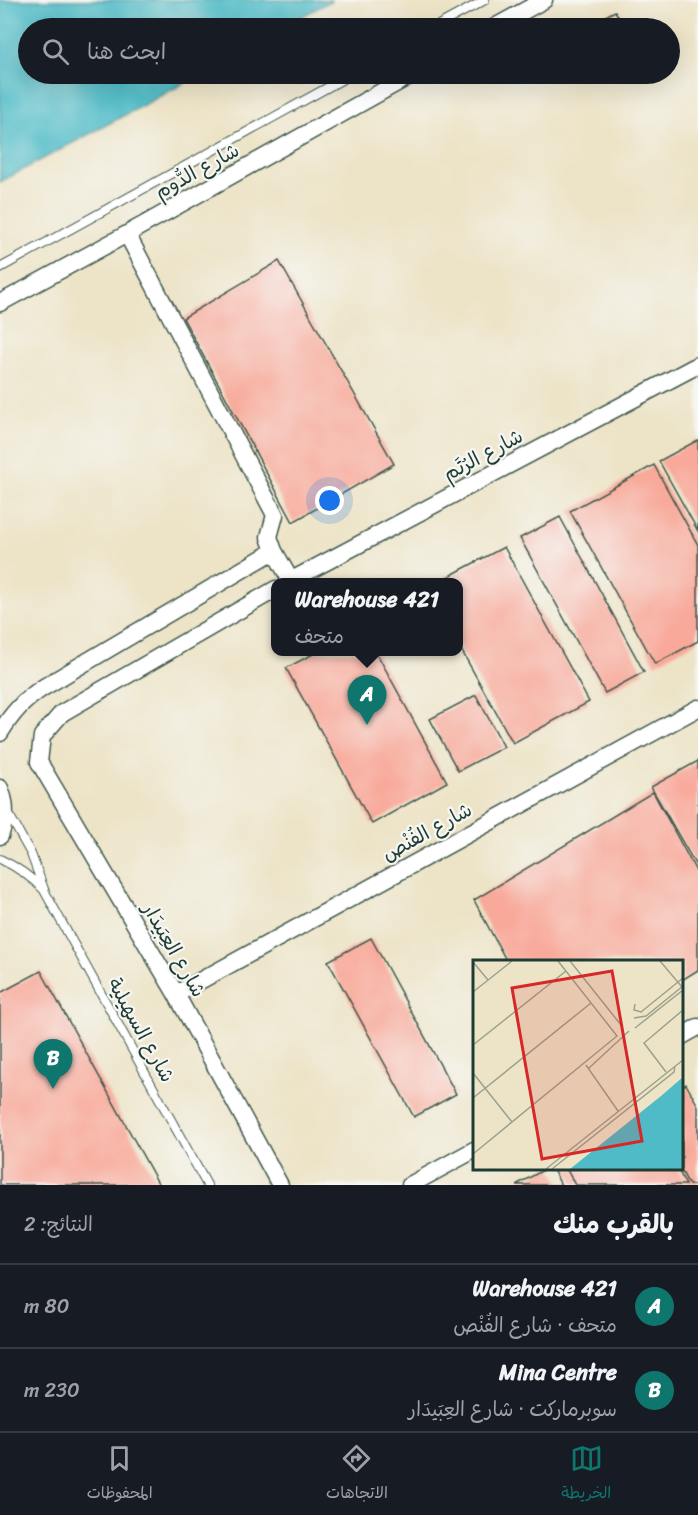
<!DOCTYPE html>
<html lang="ar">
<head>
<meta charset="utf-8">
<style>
	:root { --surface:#171b24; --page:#242831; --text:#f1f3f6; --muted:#9ea1a6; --line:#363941; --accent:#0f766e }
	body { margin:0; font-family:Sriracha,"Playpen Sans Arabic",sans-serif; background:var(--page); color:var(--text); direction:rtl }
	.you { position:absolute; left:330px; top:501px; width:21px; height:21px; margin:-15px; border:4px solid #fff; border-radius:50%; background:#1a73e8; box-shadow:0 0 0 9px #1a73e833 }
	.badge { display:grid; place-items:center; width:39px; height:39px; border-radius:50%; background:var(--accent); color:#fff; font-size:20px; font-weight:700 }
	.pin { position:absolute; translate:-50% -50px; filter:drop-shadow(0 2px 3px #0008) }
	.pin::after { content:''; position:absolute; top:32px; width:21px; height:18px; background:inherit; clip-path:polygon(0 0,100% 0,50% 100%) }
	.popup { position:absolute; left:271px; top:578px; width:192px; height:78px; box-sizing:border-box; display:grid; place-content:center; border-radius:12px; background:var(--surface); filter:drop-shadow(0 2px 4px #0005); font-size:20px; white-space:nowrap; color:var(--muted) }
	.popup b { font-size:22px; color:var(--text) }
	.popup::after { content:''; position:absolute; left:50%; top:100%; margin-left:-12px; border:12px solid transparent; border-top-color:var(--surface) }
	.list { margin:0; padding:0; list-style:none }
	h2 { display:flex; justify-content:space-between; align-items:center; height:78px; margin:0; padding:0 24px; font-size:26px }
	h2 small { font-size:20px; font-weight:400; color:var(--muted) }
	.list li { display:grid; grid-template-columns:39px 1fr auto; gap:18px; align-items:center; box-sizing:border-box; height:84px; padding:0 24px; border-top:2px solid var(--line) }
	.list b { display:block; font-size:22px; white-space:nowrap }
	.list p { margin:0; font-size:20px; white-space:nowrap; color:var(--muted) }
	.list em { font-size:20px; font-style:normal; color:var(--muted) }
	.icon { flex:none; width:33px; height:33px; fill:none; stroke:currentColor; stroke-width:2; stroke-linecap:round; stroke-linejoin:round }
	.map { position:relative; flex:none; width:698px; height:1185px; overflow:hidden; direction:ltr }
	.search { position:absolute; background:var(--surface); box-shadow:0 6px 24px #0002; left:18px; right:18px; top:18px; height:66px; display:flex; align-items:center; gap:15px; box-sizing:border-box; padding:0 21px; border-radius:33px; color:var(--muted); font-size:22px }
	.sheet { height:246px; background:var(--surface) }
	nav { display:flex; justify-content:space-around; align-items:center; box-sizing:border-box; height:84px; border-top:2px solid var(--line); background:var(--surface); font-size:16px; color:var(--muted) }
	nav a { display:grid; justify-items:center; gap:3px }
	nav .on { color:var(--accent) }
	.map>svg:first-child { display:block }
	.water { fill:#4ebbc7; stroke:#367c7e; stroke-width:1.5 }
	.building { fill:#f8a99a }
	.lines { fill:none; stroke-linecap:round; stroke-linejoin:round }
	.service-casing { stroke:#3e564a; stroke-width:10 }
	.minor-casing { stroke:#3e564a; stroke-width:19 }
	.service { stroke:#fff; stroke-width:8 }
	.minor { stroke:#fff; stroke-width:16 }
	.labels { text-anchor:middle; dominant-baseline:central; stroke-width:4.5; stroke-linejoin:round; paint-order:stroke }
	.street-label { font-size:20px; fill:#1f3d34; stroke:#f6f6f2 }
	.inset-road { fill:none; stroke:#9ba18d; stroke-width:1.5 }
	.view { fill:#d62828; fill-opacity:0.15; stroke:#d62828; stroke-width:3 }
	.inset-edge { fill:none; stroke:#1f3d34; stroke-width:3 }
</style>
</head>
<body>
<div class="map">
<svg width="698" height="1185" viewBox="0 0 698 1185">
	<rect width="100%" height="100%" fill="#f6f6f2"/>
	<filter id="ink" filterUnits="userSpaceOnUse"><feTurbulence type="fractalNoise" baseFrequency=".0167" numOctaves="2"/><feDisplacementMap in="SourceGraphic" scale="12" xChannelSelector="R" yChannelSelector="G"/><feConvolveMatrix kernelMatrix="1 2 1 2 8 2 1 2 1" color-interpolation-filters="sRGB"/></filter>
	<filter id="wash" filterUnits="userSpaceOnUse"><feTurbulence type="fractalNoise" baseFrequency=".008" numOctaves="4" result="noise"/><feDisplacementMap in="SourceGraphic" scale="24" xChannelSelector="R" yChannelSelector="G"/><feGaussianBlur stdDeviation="1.35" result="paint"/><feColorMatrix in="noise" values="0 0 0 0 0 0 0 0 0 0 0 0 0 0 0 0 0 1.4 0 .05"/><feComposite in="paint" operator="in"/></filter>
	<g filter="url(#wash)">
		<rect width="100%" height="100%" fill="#ede4c8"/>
		<path class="water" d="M0 0H332L281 28H28V74H201L0 182Z"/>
		<g id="blocks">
			<path class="building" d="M615 11 625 28H583Z
				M279 261 394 464 293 522 183 318Z
				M698 440V531L659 461Z
				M654 465 698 545V641L655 664 570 511Z
				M560 517 644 672 605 693 520 538Z
				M504 547 589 702 513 743 458 644V582H438Z
				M317 652H376L447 782 372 824 286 668Z
				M476 695 504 747 458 771 430 719Z
				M698 761V869L651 787Z
				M653 792 698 875V970L682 980V962H507L474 900Z
				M371 938 456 1094 414 1117 328 961Z
				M41 971 159 1185H0V993Z
				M686 1084 698 1106V1185H689L680 1168H682V1087Z
				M547 1168H552L561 1185H516Z
				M566 1168H677L686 1185H575Z"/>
		</g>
	</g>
	<g filter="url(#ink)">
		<use href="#blocks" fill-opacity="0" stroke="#3e564a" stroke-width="1.5"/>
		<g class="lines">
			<defs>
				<path id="service" d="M433 28 485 0
					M0 268 352 74
					M7 811 31 854 45 892 207 1185
					M0 859C17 867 31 877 44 890"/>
				<path id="minor" d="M493 28 544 0
					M127 234 275 515 269 537 274 551 291 581
					M0 303 127 234 413 74
					M288 582 698 365
					M276 589 62 713 42 736 39 762 176 994 280 1185
					M0 733C13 712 24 700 44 687L274 551
					M0 788C7 805 6 819 0 836
					M176 994 698 708
					M682 1036 698 1027
					M410 1185 474 1150"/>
			</defs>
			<use href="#service" class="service-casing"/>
			<use href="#minor" class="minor-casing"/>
			<use href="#service" class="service"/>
			<use href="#minor" class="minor"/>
		</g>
	</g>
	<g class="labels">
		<g class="street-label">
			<text transform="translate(197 171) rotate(-29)">شارع الدُّوم</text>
			<text transform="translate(483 455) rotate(-28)">شارع الرُتَم</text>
			<text transform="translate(427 832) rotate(-29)">شارع الفُنْص</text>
			<text transform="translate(174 950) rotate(60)">شارع العِبَيدَار</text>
			<text transform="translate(141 1030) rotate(61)">شارع السهيلية</text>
		</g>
	</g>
	<g transform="translate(473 960)">
		<rect width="210" height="210" fill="#ede4c8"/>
		<path d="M210 117V209H97L188 136Z" fill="#4ebbc7"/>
		<path class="inset-road" d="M97 1 148 65M187 1 209 27M0 2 15 20M0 32 39 1M162 44 161 50 168 52 210 18M161 58 173 56 210 26M162 68 210 30M0 85 93 11M113 105 145 151M116 108 156 71M193 112 171 83 210 50M0 113 39 162M0 138 118 43M0 194 144 76 85 1M73 209 210 100M79 209 201 112 202 106"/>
		<path class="view" d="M139 11 169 181 69 199 39 28Z"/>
		<rect width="210" height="210" class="inset-edge"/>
	</g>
</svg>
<div class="you"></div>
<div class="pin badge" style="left:367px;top:725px">A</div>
<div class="popup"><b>Warehouse 421</b>متحف</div>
<div class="pin badge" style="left:53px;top:1089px">B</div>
<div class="search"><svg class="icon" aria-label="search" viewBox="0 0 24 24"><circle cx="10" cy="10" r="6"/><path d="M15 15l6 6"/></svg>ابحث هنا</div>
</div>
<section class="sheet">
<h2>بالقرب منك<small>النتائج: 2</small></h2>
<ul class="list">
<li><span class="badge">A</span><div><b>Warehouse 421</b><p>متحف · شارع الفُنْص</p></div><em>80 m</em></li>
<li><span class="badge">B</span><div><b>Mina Centre</b><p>سوبرماركت · شارع العِبَيدَار</p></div><em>230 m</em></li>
</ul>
</section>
<nav>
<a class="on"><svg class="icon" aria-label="map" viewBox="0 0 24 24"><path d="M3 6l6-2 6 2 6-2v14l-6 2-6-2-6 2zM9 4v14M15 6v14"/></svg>الخريطة</a>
<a><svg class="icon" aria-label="directions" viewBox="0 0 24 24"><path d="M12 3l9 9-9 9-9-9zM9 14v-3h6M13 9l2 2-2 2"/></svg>الاتجاهات</a>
<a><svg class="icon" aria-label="saved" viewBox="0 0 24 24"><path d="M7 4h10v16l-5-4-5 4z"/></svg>المحفوظات</a>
</nav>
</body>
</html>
